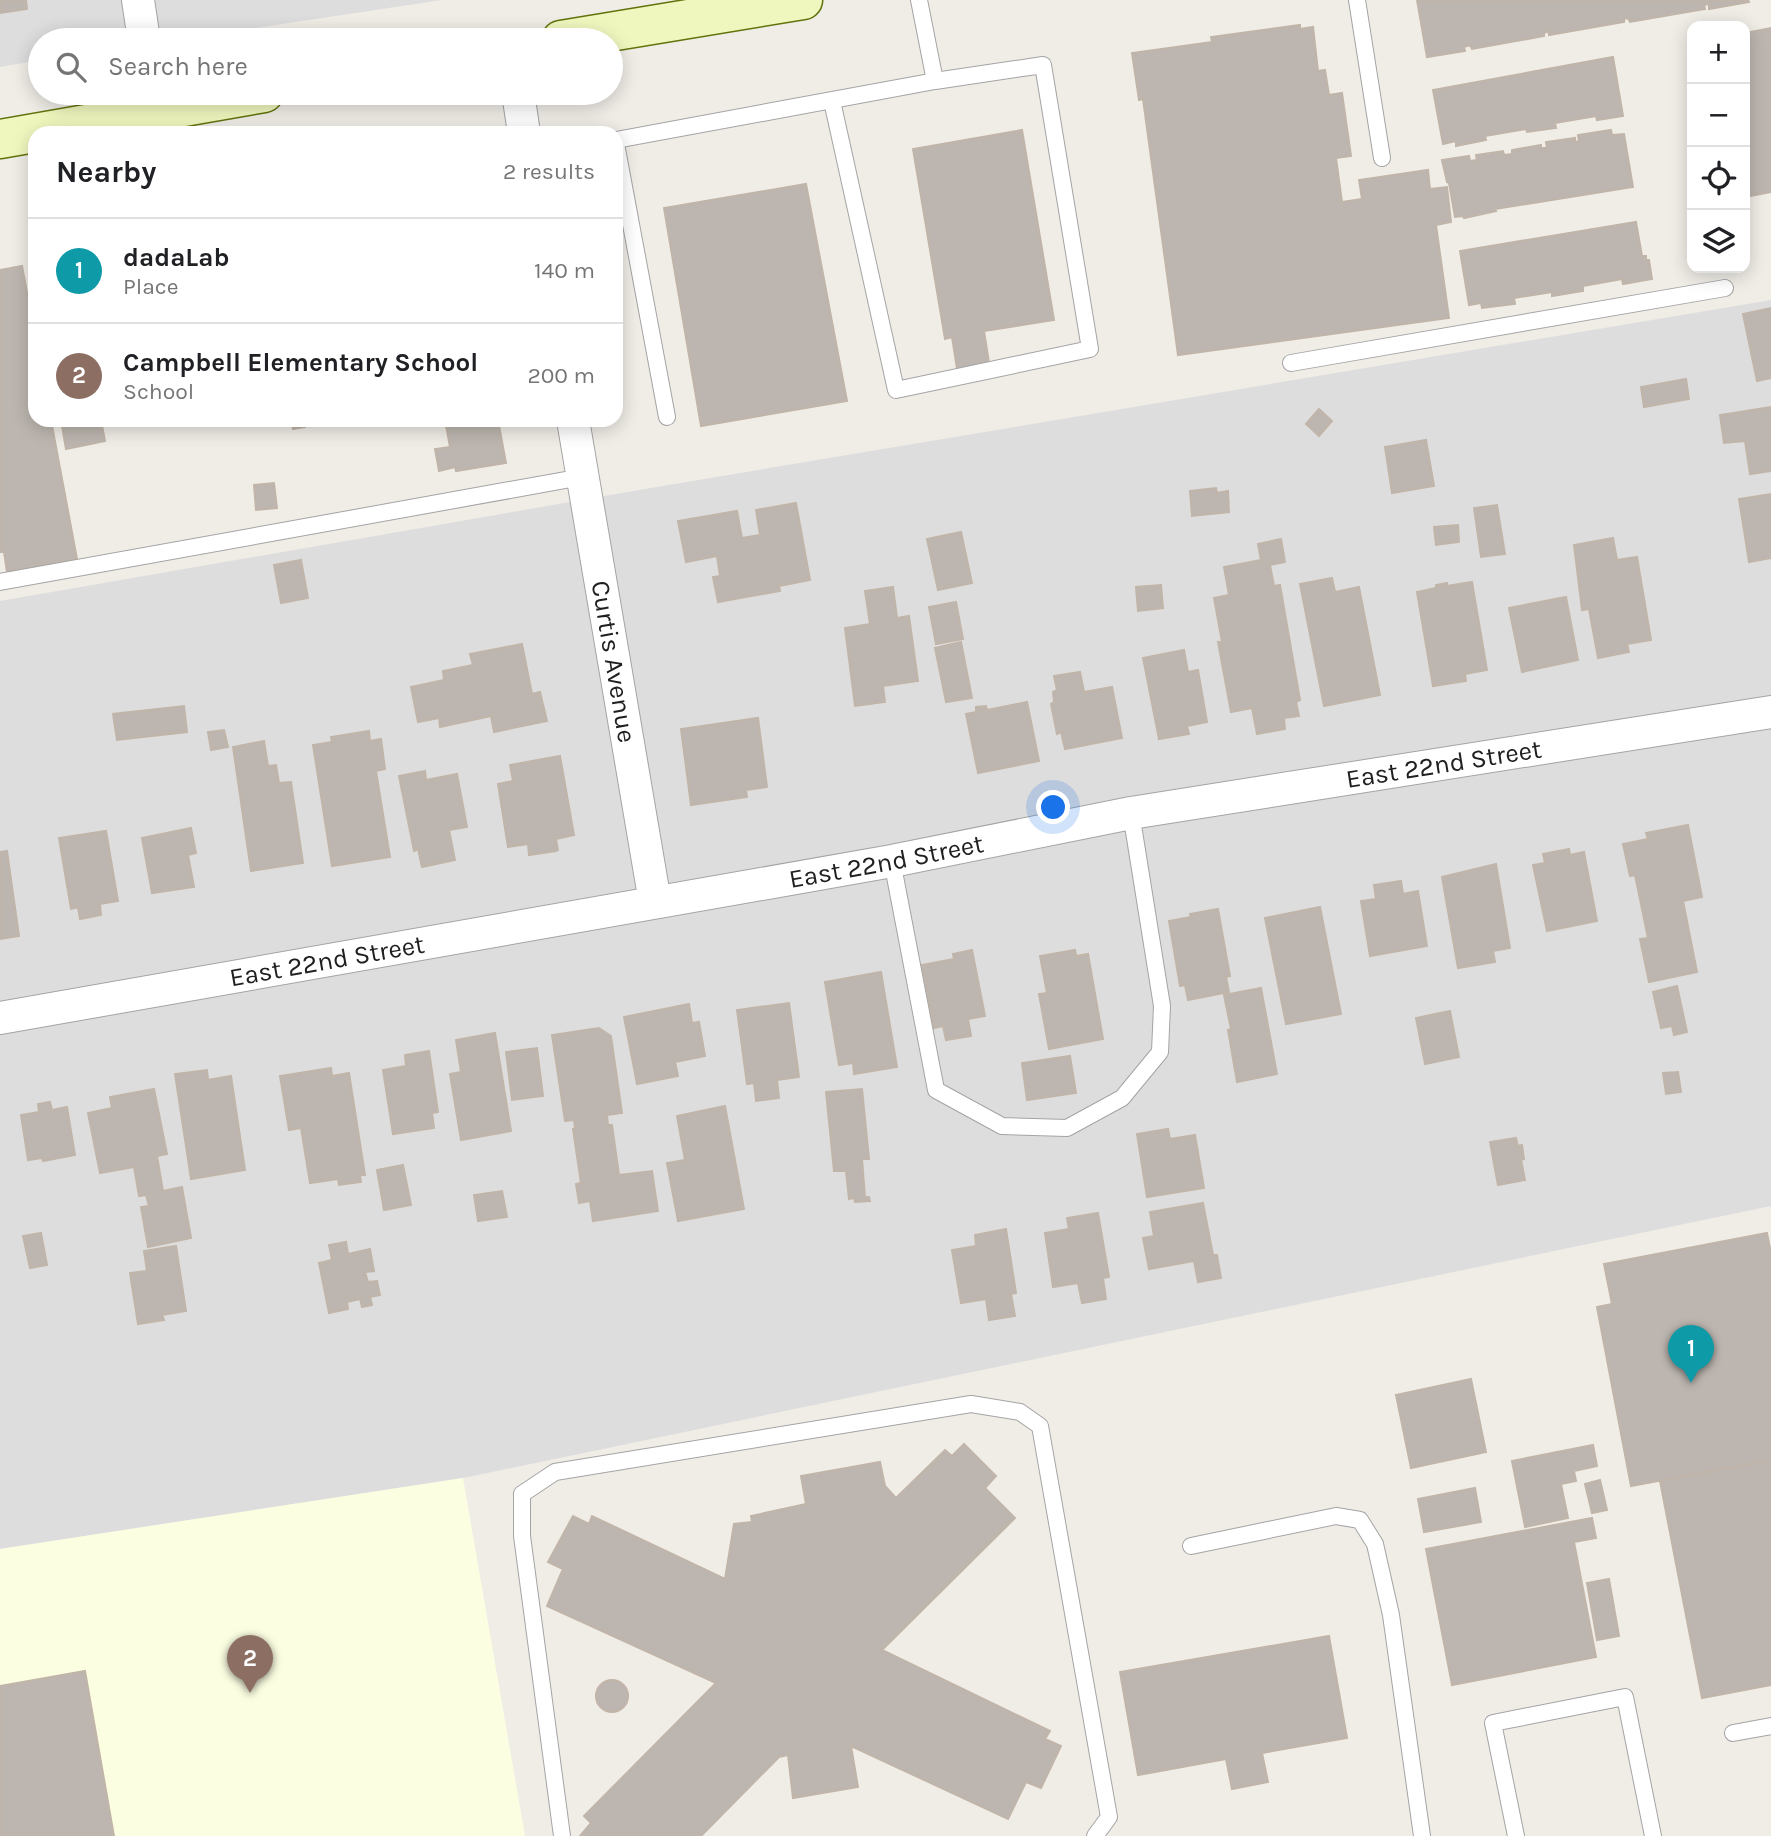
<!DOCTYPE html>
<html lang="en">
<head>
<meta charset="utf-8">
<style>
	:root { --surface:#fff; --page:#f2f2f2; --text:#202124; --muted:#757577; --line:#e0e0e0; --accent:#2563eb }
	body { margin:0; font-family:Karla,sans-serif; background:var(--page); color:var(--text) }
	.controls { position:absolute; right:21px; top:21px; display:grid; overflow:hidden; border-radius:14px; box-shadow:0 4px 18px #0003 }
	.controls button { width:63px; height:63px; display:grid; place-items:center; padding:0; border:0; border-bottom:2px solid var(--line); background:var(--surface); color:var(--text); font:35px sans-serif }
	.you { position:absolute; left:1054px; top:808px; width:24px; height:24px; margin:-18px; border:5px solid #fff; border-radius:50%; background:#1a73e8; box-shadow:0 0 0 10px #1a73e833 }
	.badge { display:grid; place-items:center; width:46px; height:46px; border-radius:50%; background:var(--accent); color:#fff; font-size:23px; font-weight:700 }
	.pin { position:absolute; translate:-50% -58px; filter:drop-shadow(0 2px 4px #0008) }
	.pin::after { content:''; position:absolute; top:37px; width:24px; height:21px; background:inherit; clip-path:polygon(0 0,100% 0,50% 100%) }
	.list { margin:0; padding:0; list-style:none }
	h2 { display:flex; justify-content:space-between; align-items:center; height:91px; margin:0; padding:0 28px; font-size:30px }
	h2 small { font-size:23px; font-weight:400; color:var(--muted) }
	.list li { display:grid; grid-template-columns:46px 1fr auto; gap:21px; align-items:center; box-sizing:border-box; height:105px; padding:0 28px; border-top:2px solid var(--line) }
	.list b { display:block; font-size:26px; white-space:nowrap }
	.list p { margin:0; font-size:23px; white-space:nowrap; color:var(--muted) }
	.list em { font-size:23px; font-style:normal; color:var(--muted) }
	.icon { flex:none; width:38px; height:38px; fill:none; stroke:currentColor; stroke-width:2; stroke-linecap:round; stroke-linejoin:round }
	.map { position:relative; flex:none; width:1771px; height:1836px; overflow:hidden }
	.search { position:absolute; background:var(--surface); box-shadow:0 4px 18px #0003; left:28px; top:28px; width:595px; height:77px; display:flex; align-items:center; gap:18px; box-sizing:border-box; padding:0 24px; border-radius:38px; color:var(--muted); font-size:26px }
	.panel { position:absolute; background:var(--surface); box-shadow:0 4px 18px #0003; left:28px; top:126px; width:595px; height:301px; border-radius:21px }
	.map>svg:first-child { display:block }
	.residential { fill:#dedddd }
	.education { fill:#fcfee2 }
	.building { fill:#bdb6b0; stroke:#c1b5a9; stroke-width:2 }
	.lines { fill:none; stroke-linecap:round; stroke-linejoin:round }
	.lane-casing { stroke:#a4a4a4; stroke-width:18 }
	.street-casing { stroke:#a4a4a4; stroke-width:34 }
	.secondary-casing { stroke:#61730a; stroke-width:41 }
	.lane { stroke:#fff; stroke-width:16 }
	.street { stroke:#fff; stroke-width:32 }
	.secondary { stroke:#f0f7be; stroke-width:38 }
	.labels { text-anchor:middle; dominant-baseline:central; stroke-width:5; stroke-linejoin:round; paint-order:stroke }
	.street-label { font-size:26px; fill:#202020; stroke:#fff }
</style>
</head>
<body>
<div class="map">
<svg width="1771" height="1836" viewBox="0 0 1771 1836">
	<rect width="100%" height="100%" fill="#f0ede7"/>
	<path class="residential" d="M0 0H442L175 40H40V60L0 67Z
		M1771 300V1206L463 1478 0 1549V601L639 490Z"/>
	<path class="education" d="M463 1478 525 1836H0V1549Z"/>
	<path class="building" d="M0 0H26L27 9 0 13Z
		M1417 0H1748L1749 2 1709 9V4L1704 5 1705 9 1630 22 1628 18 1624 19V22L1549 35V31L1544 33V36L1472 49 1470 45 1464 47 1465 51 1427 57Z
		M1300 25V29L1313 27 1318 71 1325 70 1329 95 1342 93 1351 156 1336 158 1342 202 1362 199 1359 180 1428 170 1430 189 1447 187 1451 222 1436 225 1449 318 1178 355 1143 99 1139 100 1132 53 1212 42 1211 37Z
		M1771 28V192L1745 197V33Z
		M1613 57 1623 116 1597 120 1596 116 1555 123 1556 128 1527 132 1526 129 1485 136 1486 140 1456 146V141L1443 144 1433 90Z
		M1022 130 1054 320 984 331 990 369 958 375 952 337 945 339 913 149Z
		M1611 130 1612 135 1624 134 1633 187 1495 209 1496 211 1464 218 1463 216 1455 217 1449 183 1447 182 1442 160 1469 156 1470 161 1477 160 1476 155 1503 151 1504 155 1512 154V150L1541 145V148H1547L1546 142 1575 138V142L1579 141 1578 135Z
		M806 184 847 401 701 426 664 208Z
		M1636 222 1642 256H1646V260H1649L1652 279 1623 284 1622 279 1583 286V291L1552 296V292L1514 298 1515 304 1482 308 1481 303 1469 305 1460 251Z
		M22 266 35 335V420H51L77 559 7 572 4 552H0V270Z
		M1771 308V378L1757 381 1743 314Z
		M1686 379 1689 399 1644 407 1641 387Z
		M1771 407V471L1750 474 1745 441 1724 443 1720 415Z
		M1319 409 1332 421 1319 436 1306 424Z
		M61 420H101L105 441 66 449Z
		M272 420H304L305 427 293 429 292 421 273 425Z
		M445 420H498L506 463 456 471 455 467 439 471 435 449 450 447Z
		M1426 440 1434 486 1392 493 1385 447Z
		M274 483 277 508 256 510 254 485Z
		M1216 488 1217 493 1228 491 1229 512 1192 516 1190 491Z
		M1771 494V558L1749 562 1739 499Z
		M796 503 810 580 779 586 780 591 718 602 713 577 720 576 717 556 686 562 678 521 737 511 742 538 760 535 756 510Z
		M1497 505 1505 554 1481 557 1474 508Z
		M1458 525 1459 542 1436 545 1434 527Z
		M961 532 972 583 938 590 927 539Z
		M1613 538 1617 560 1637 557 1651 640 1627 644 1629 652 1598 658 1589 609 1582 610 1574 545Z
		M1281 539 1285 562 1270 565 1274 586 1280 585 1300 700 1296 702 1299 716 1284 718 1285 729 1257 734 1252 708 1231 712 1218 642H1222L1214 598 1229 595 1224 567 1261 560 1258 544Z
		M301 560 308 598 281 603 274 565Z
		M1332 578 1335 592 1359 587 1380 695 1324 706 1300 584Z
		M1472 582 1487 670 1465 674 1466 681 1433 686 1417 592 1436 588V585L1447 583V586Z
		M1161 585 1163 608 1138 611 1136 587Z
		M893 587 897 618 909 616 918 681 883 686 885 702 855 706 845 628 870 624 865 591Z
		M1566 597 1578 660 1522 672 1509 608Z
		M956 602 963 639 936 644 929 607Z
		M961 642 972 698 946 702 935 648Z
		M522 644 532 694 540 692 547 721 494 732 491 716 440 727 439 718 418 722 411 687 444 680 443 671 473 665 470 654Z
		M1184 650 1188 672 1198 670 1207 722 1187 726 1189 734 1159 739 1143 658Z
		M1080 672 1084 692 1112 687 1122 738 1065 749 1061 732 1057 734 1051 704 1054 702 1053 692 1057 690 1054 676Z
		M1027 702 1039 761 978 773 966 714 976 712V707L986 706 987 710Z
		M184 706 187 732 117 740 113 714Z
		M758 718 767 787 746 790 747 797 691 805 681 729Z
		M224 730 228 747 211 750 208 732Z
		M369 731 370 741 381 739 385 769 376 771 390 857 332 866 313 745 332 742 331 737Z
		M264 741 268 766 276 765 279 783 291 782 303 863 251 871 233 747Z
		M560 756 574 835 556 839 558 850 556 851 529 855 528 844 508 847 498 784 513 781 510 765Z
		M425 771 426 780 457 774 467 827 449 830 455 860 422 867 418 849 414 851 399 776Z
		M1688 825 1702 897 1683 901 1697 972 1649 982 1640 939 1648 938 1635 875 1630 876 1623 844 1648 839 1646 833Z
		M191 828 196 853 188 855 194 887 152 893 142 838Z
		M106 831 118 901 100 904 101 915 80 919 78 907 71 909 59 838Z
		M1569 849 1570 855 1584 852 1597 921 1547 931 1533 865 1545 863 1543 854Z
		M7 851 19 936 0 939V852Z
		M1496 864 1510 948 1493 951 1495 962 1458 968 1442 877Z
		M1401 881 1403 894 1418 891 1427 946 1370 956 1361 901 1376 899 1374 885Z
		M1320 907 1341 1014 1286 1024 1265 918Z
		M1218 909 1230 976 1226 977 1229 992 1188 1000 1185 985 1180 986 1169 921 1191 917 1190 914Z
		M972 950 985 1016 968 1019 971 1036 946 1040 943 1026 934 1028 922 965 954 959 953 954Z
		M1075 950 1076 956 1088 954 1103 1039 1049 1049 1039 994 1047 993 1040 956Z
		M881 972 897 1067 854 1074 853 1063 839 1065 825 982Z
		M1677 986 1687 1032 1674 1035 1672 1026 1661 1028 1653 992Z
		M1261 988 1277 1074 1237 1082 1228 1030 1231 1029 1224 995Z
		M789 1003 799 1077 777 1080 779 1098 756 1101 754 1083 747 1084 737 1010Z
		M689 1004 692 1023 699 1022 705 1056 675 1062 678 1076 637 1084 624 1017Z
		M1450 1011 1459 1057 1425 1064 1416 1018Z
		M599 1028 611 1036 622 1113 607 1115 608 1125H612L619 1175 652 1171 658 1211 593 1221 590 1201 579 1203 576 1184 581 1183 573 1129 575 1128 574 1120 565 1121 552 1035Z
		M495 1033 511 1131 461 1140 450 1074 461 1072 456 1040Z
		M537 1048 543 1096 512 1100 506 1052Z
		M429 1051 438 1112 432 1113 434 1128 393 1134 383 1070 406 1066 405 1055Z
		M1070 1056 1076 1093 1027 1100 1022 1063Z
		M331 1068 332 1076 349 1073 365 1175H360L361 1182 339 1185 338 1179 310 1183 301 1128 289 1130 280 1076Z
		M207 1070 208 1080 231 1076 245 1170 191 1179 175 1074Z
		M1678 1072 1681 1092 1666 1094 1663 1073Z
		M154 1089 167 1154 157 1156 163 1191 182 1187 191 1238 148 1247 141 1207 149 1206 146 1195 139 1196 134 1167 100 1173 88 1113 112 1108 110 1097Z
		M862 1089 869 1159H862L865 1197H869L870 1201 855 1202 854 1198 849 1199 846 1171H834L826 1092Z
		M50 1102 52 1110 67 1107 75 1155 43 1161 42 1158 28 1160 21 1115 39 1112 38 1104Z
		M725 1106 744 1209 678 1221 667 1163 685 1160 677 1116Z
		M1168 1129 1170 1139 1195 1135 1204 1188 1147 1197 1137 1134Z
		M1516 1138 1518 1146 1522 1145 1524 1159 1521 1160 1525 1180 1498 1185 1490 1142Z
		M403 1165 411 1205 384 1210 377 1170Z
		M502 1191 507 1217 478 1221 474 1195Z
		M1203 1203 1213 1255H1217L1221 1278 1198 1282 1194 1261 1149 1269 1143 1238 1154 1236 1150 1212Z
		M1098 1213 1109 1277 1103 1278 1106 1299 1082 1303 1078 1283 1053 1287 1045 1233 1069 1229 1067 1218Z
		M1006 1229 1016 1293 1011 1294 1015 1316 989 1320 986 1299 961 1303 952 1250 976 1246 975 1235Z
		M41 1233 47 1265 30 1268 23 1236Z
		M1767 1233 1771 1253V1460L1631 1486 1597 1307 1612 1304 1604 1264Z
		M346 1242 348 1254 370 1249 374 1271 365 1272 368 1282 377 1281 380 1295 370 1297 372 1305 362 1307 360 1299 347 1302 348 1309 329 1313 319 1263 332 1260 329 1245Z
		M176 1246 186 1311 162 1315 164 1320 138 1324 130 1273 147 1271 144 1251Z
		M1471 1379 1486 1452 1411 1468 1396 1395Z
		M964 1444 996 1476 985 1488 1015 1518 882 1650 1050 1731 1045 1739 1061 1746 1041 1788 1026 1782 1008 1819 851 1746 858 1787 793 1798 788 1755 779 1757 701 1836H580L591 1823 584 1816 716 1683 547 1606 563 1569 548 1562 573 1516 589 1524 592 1516 725 1579 734 1524 752 1522 751 1516 806 1504 801 1476 880 1462 885 1486 896 1498 945 1450 952 1456Z
		M1593 1445 1597 1466 1574 1471 1576 1481 1561 1484 1568 1518 1525 1527 1512 1461Z
		M1771 1460V1685L1702 1698 1660 1481Z
		M1600 1480 1607 1510 1592 1513 1585 1484Z
		M1475 1488 1481 1522 1424 1532 1418 1499Z
		M1592 1518 1596 1538 1574 1542 1596 1657 1452 1685 1426 1549Z
		M1609 1579 1619 1636 1597 1640 1587 1583Z
		M1329 1636 1347 1738 1262 1753 1268 1782 1232 1789 1226 1759 1138 1775 1120 1672Z
		M85 1671 114 1836H0V1686Z
		M596 1696a16 16 0 1 1 32 0a16 16 0 1 1-32 0Z"/>
	<g class="lines">
		<defs>
			<path id="lane" d="M919 0 935 81
				M1357 0 1382 158
				M616 140 935 81 1043 65 1090 349 896 390 832 101
				M616 144 667 417
				M1291 363 1725 288
				M0 582 582 477
				M892 861 936 1090 1002 1126 1067 1128 1122 1098 1160 1052 1162 1006 1131 813
				M1191 1546 1336 1516 1360 1520 1375 1544 1391 1615 1422 1836
				M1733 1733 1771 1726
				M562 1836 522 1536V1494L555 1472 971 1404 1020 1412 1040 1426 1109 1817 1095 1836
				M1516 1836 1493 1723 1625 1697 1653 1836"/>
			<g id="street">
				<path d="M138 0 144 40"/>
				<path d="M518 93 524 133"/>
				<path id="s1" d="M573 420 655 902"/>
				<path id="s2" d="M0 1018 892 861 1131 813 1771 712"/>
			</g>
			<path id="secondary" d="M561 40 803 0
				M0 139 264 93"/>
		</defs>
		<use href="#lane" class="lane-casing"/>
		<use href="#street" class="street-casing"/>
		<use href="#secondary" class="secondary-casing"/>
		<use href="#lane" class="lane"/>
		<use href="#street" class="street"/>
		<use href="#secondary" class="secondary"/>
	</g>
	<g class="labels">
		<g class="street-label">
			<text stroke="none"><textPath href="#s1" startOffset="245">Curtis Avenue</textPath></text>
			<text stroke="none"><textPath href="#s2" startOffset="1466">East 22nd Street</textPath></text>
			<text stroke="none"><textPath href="#s2" startOffset="900">East 22nd Street</textPath></text>
			<text stroke="none"><textPath href="#s2" startOffset="332">East 22nd Street</textPath></text>
		</g>
	</g>
</svg>
<div class="controls">
<button>+</button>
<button>−</button>
<button><svg class="icon" aria-label="locate" viewBox="0 0 24 24"><circle cx="12" cy="12" r="6"/><path d="M12 2v4M12 18v4M2 12h4M18 12h4"/></svg></button>
<button><svg class="icon" aria-label="layers" viewBox="0 0 24 24"><path d="M12 4l9 5-9 5-9-5zM3 14l9 5 9-5"/></svg></button>
</div>
<div class="you"></div>
<div class="pin badge" style="left:1691px;top:1383px;background:#0f9aa8">1</div>
<div class="pin badge" style="left:250px;top:1693px;background:#8d6e63">2</div>
<div class="search"><svg class="icon" aria-label="search" viewBox="0 0 24 24"><circle cx="10" cy="10" r="6"/><path d="M15 15l6 6"/></svg>Search here</div>
<section class="panel">
<h2>Nearby<small>2 results</small></h2>
<ul class="list">
<li><span class="badge" style="background:#0f9aa8">1</span><div><b>dadaLab</b><p>Place</p></div><em>140 m</em></li>
<li><span class="badge" style="background:#8d6e63">2</span><div><b>Campbell Elementary School</b><p>School</p></div><em>200 m</em></li>
</ul>
</section>
</div>
</body>
</html>
